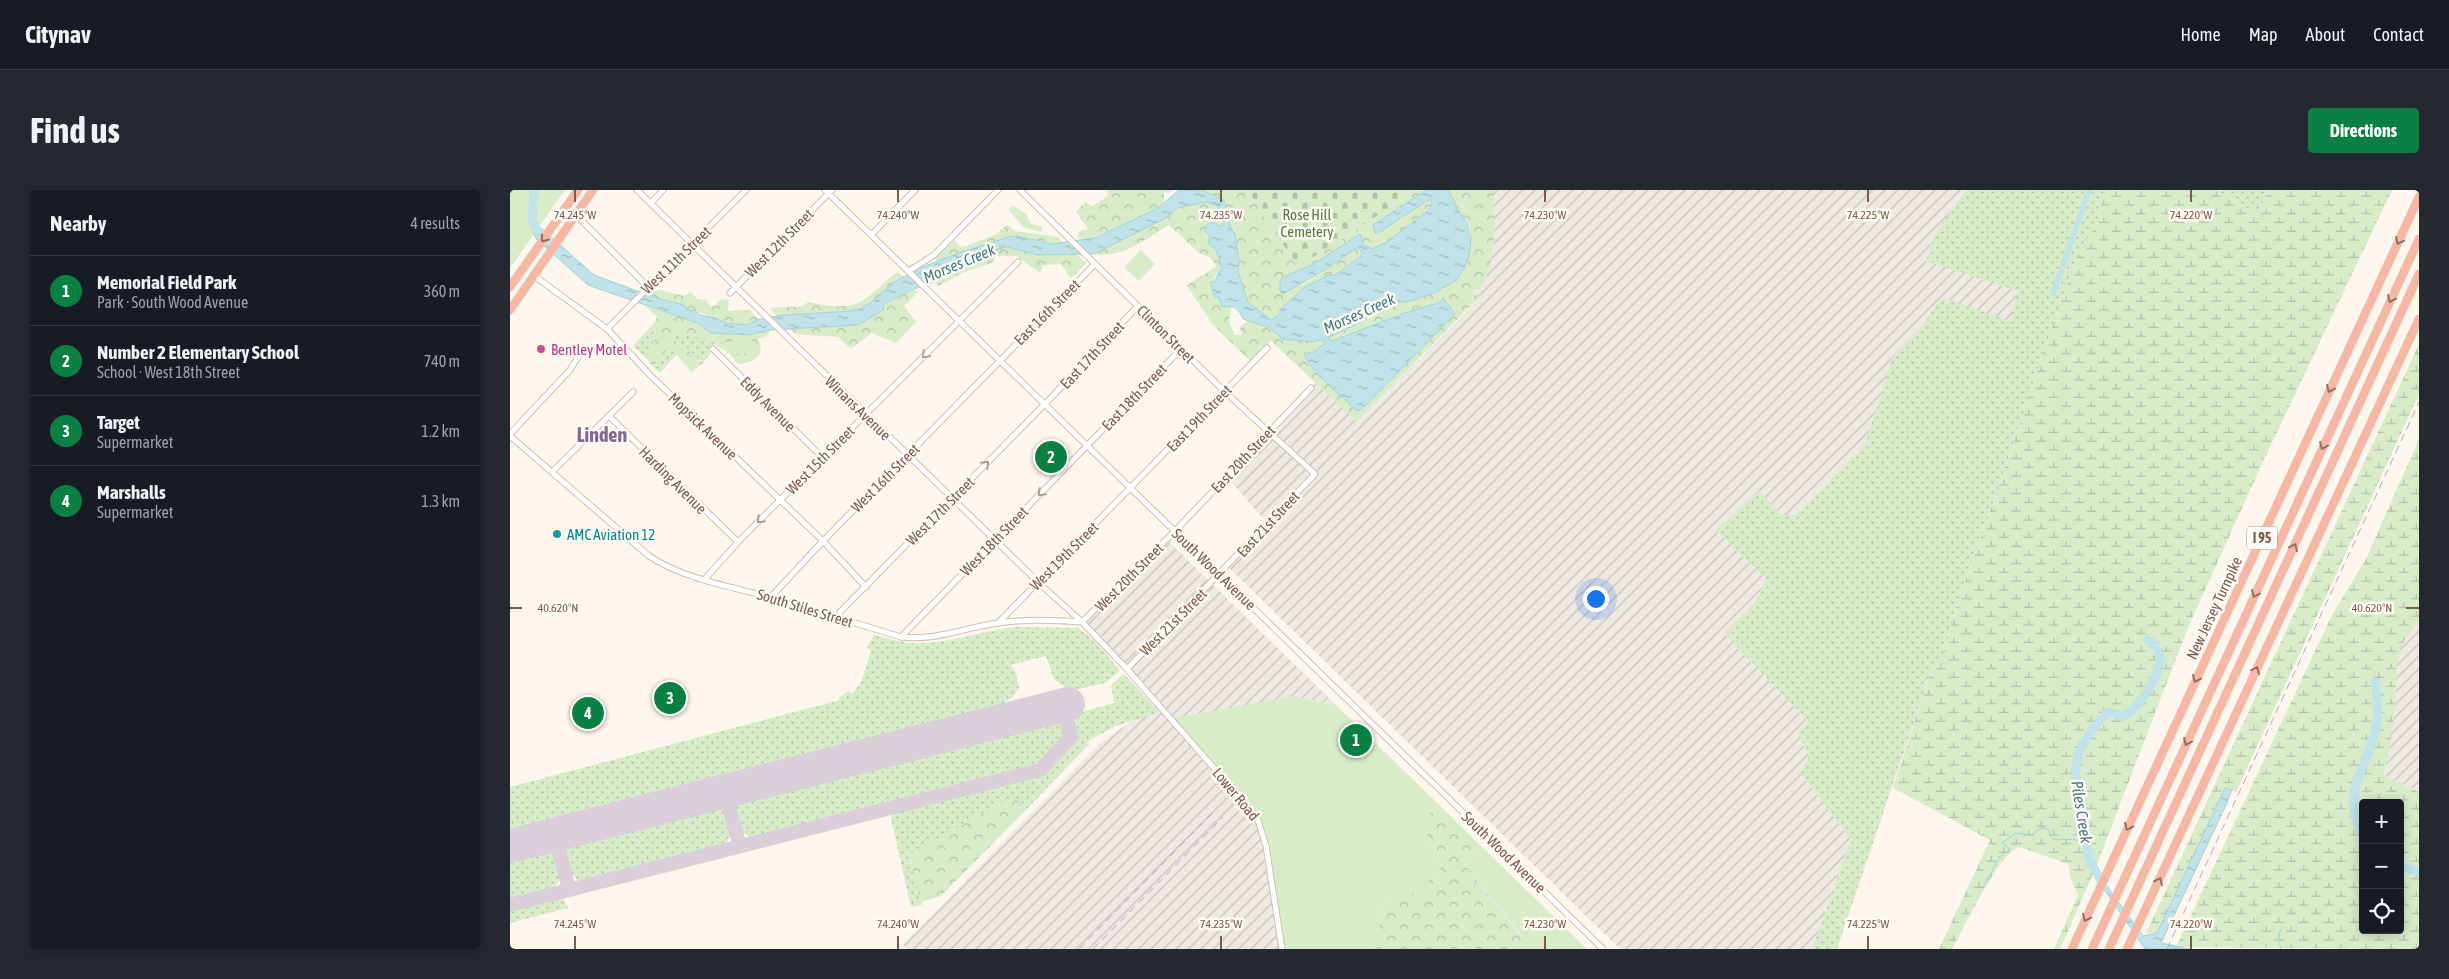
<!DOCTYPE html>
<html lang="en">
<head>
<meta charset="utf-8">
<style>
	:root { --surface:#171b24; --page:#242831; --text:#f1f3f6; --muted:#9ea1a6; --line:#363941; --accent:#0b8043 }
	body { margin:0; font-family:"Asap Condensed",sans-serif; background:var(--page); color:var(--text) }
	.controls { position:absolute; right:15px; bottom:15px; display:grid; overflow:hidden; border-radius:5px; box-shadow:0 2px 12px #0003 }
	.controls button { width:45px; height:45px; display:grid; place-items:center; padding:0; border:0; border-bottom:1px solid var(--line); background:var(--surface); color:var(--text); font:25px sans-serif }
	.you { position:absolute; left:1085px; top:408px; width:18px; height:18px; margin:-12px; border:4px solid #fff; border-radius:50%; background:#1a73e8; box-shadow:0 0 0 8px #1a73e833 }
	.badge { display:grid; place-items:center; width:32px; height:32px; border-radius:50%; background:var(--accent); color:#fff; font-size:16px; font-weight:700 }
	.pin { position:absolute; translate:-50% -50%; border:2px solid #fff; box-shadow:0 1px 5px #0006 }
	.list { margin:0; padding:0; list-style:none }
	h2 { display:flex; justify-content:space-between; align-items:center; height:65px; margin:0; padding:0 20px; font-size:21px }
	h2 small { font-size:16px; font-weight:400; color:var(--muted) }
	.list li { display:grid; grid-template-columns:32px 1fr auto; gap:15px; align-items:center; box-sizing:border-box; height:70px; padding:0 20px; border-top:1px solid var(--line) }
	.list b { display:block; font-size:19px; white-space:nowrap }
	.list p { margin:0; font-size:16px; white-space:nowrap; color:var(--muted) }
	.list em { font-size:16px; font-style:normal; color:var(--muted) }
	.icon { flex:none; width:28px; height:28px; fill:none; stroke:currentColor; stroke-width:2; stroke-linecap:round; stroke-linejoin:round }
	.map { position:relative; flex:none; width:1909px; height:759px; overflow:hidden; border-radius:5px }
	header { display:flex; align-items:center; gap:30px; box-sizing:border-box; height:70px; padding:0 25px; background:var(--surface); border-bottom:1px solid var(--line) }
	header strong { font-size:24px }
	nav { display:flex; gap:28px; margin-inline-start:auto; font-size:18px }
	.intro { display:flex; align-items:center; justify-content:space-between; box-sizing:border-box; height:120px; padding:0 30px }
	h1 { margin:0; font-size:35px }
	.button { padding:12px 22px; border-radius:5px; background:var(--accent); color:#fff; font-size:18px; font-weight:700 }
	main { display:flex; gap:30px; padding:0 30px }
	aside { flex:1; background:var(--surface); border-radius:5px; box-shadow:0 2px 12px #0003 }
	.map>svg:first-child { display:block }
	.industrial { fill:url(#industrial-furrows) }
	.grass { fill:url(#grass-dots) }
	.forest { fill:url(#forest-crowns) }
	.wetland { fill:url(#wetland-marsh); fill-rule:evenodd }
	.cemetery { fill:url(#cemetery-stones) }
	.park { fill:#d8ecc9 }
	.water { fill:url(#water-ripples); stroke:#a5d3da }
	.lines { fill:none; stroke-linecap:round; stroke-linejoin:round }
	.stream { stroke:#a5d3da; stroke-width:1 }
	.canal { stroke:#bfe3e8; stroke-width:5.5 }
	.river { stroke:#bfe3e8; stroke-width:9 }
	.taxiway { stroke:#dbcfda; stroke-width:14 }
	.runway { stroke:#dbcfda; stroke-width:34 }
	.minor-casing { stroke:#d1beb0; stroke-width:7 }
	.highway-casing { stroke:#dad1cd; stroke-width:9 }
	.minor { stroke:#fff; stroke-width:5 }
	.highway { stroke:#f7b7a3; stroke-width:8 }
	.rail { stroke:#b9a8c9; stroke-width:1; stroke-dasharray:8 5; stroke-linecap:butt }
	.oneway { stroke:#936e5e }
	.oneway2 { stroke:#af9d94 }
	.ticks { fill:none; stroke:#7a5c4d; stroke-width:2 }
	.hotel-dot { fill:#d1479c; stroke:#fffaf3; stroke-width:2 }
	.culture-dot { fill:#0f9aa8; stroke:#fffaf3; stroke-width:2 }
	.labels { text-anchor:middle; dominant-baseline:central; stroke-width:5; stroke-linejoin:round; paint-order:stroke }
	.shield { fill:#fffaf3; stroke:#a28b7f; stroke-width:1 }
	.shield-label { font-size:14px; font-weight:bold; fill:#7a5c4d }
	.park-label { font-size:15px; fill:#537a41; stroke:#fffaf3 }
	.street-label { font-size:15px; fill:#7a5c4d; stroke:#fffaf3 }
	.hotel-label { font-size:15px; fill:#b23c85; stroke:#fffaf3; text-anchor:start }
	.culture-label { font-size:15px; fill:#0d838f; stroke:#fffaf3; text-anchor:start }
	.water-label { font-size:16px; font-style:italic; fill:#437c86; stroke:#fffaf3 }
	.district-label { font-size:20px; font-weight:bold; fill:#846695; stroke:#fffaf3 }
	.ticks-label { font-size:12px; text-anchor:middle; fill:#7a5c4d; stroke:#fffaf3; stroke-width:5; stroke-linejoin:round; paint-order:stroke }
</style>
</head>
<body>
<header>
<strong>Citynav</strong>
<nav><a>Home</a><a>Map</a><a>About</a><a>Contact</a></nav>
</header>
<div class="intro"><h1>Find us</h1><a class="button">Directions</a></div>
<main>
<aside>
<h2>Nearby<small>4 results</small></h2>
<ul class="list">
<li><span class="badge">1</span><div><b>Memorial Field Park</b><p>Park · South Wood Avenue</p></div><em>360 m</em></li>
<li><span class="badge">2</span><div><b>Number 2 Elementary School</b><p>School · West 18th Street</p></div><em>740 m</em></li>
<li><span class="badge">3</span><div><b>Target</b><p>Supermarket</p></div><em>1.2 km</em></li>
<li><span class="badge">4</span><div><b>Marshalls</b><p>Supermarket</p></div><em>1.3 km</em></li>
</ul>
</aside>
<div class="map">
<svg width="1909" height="759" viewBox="0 0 1909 759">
	<defs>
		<pattern id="industrial-furrows" width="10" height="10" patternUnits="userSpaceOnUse" patternTransform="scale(1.25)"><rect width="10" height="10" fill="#efe9e4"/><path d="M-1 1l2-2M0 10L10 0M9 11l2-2" fill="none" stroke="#c7c0bb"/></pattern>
		<pattern id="grass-dots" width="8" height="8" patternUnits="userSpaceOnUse" patternTransform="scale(1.25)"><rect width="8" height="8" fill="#d8ecc9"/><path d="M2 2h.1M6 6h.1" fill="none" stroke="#b4c2a5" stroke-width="1.8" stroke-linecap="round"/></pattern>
		<pattern id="forest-crowns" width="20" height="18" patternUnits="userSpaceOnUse" patternTransform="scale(1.25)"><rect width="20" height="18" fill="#d8ecc9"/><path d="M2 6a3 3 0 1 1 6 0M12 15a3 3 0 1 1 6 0" fill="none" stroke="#b4c2a5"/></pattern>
		<pattern id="wetland-marsh" width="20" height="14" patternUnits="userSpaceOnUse" patternTransform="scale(1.25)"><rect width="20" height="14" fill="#d8ecc9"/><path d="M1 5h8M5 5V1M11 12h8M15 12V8" fill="none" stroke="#b4c2a5"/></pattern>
		<pattern id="cemetery-stones" width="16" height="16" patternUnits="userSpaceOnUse" patternTransform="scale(1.25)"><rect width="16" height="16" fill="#d8ecc9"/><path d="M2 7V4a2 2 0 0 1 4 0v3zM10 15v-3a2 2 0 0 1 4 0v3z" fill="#b4c2a5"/></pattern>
		<pattern id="water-ripples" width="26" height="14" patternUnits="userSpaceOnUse" patternTransform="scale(1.25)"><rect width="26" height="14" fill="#bfe3e8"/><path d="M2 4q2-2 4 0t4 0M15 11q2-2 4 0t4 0" fill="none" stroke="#a0bbbe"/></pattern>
	</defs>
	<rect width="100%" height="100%" fill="#fdf6ec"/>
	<path class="industrial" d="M984 0H1456L1424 45 1416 71 1509 101 1500 131 1423 118 1413 136 1382 168 1356 252 1287 325H1273L1256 389 1246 411 1214 443 1298 532 1299 566 1290 583 1341 649 1302 759H1110L717 376 758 334 717 287 806 193 847 232 951 127 969 107 963 102 983 59Z
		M656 349 824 513 822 515 786 506 752 638 772 759H397L393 755 589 554 646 514 586 446 570 435Z
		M1909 432V602L1874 585 1885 520 1887 467 1898 442Z"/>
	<path class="grass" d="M1456 0H1594L1587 36 1572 56 1551 111 1477 331 1448 411 1434 462 1421 482 1327 759H1302L1341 649 1290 583 1299 566 1288 543 1298 532 1214 443 1246 411 1256 389 1206 340 1249 301 1272 325H1287L1356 252 1382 168 1413 136 1423 118 1434 108 1500 131 1508 101 1416 71 1424 45Z
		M1706 0H1759L1747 24Z
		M144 133 145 147 137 169 123 156Z
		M164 142C181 144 196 150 213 152L214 160 204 154 199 160 201 163 194 172 163 150Z
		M160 155 167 164 150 183 143 177Z
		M507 437 568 438 582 448 610 481 595 493 556 502 553 496 544 489 536 466 501 475 506 483 509 497 503 507 494 512V515L0 641V597L330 510 329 507 339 501 342 504C354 492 356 476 361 460L357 458 364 445C378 448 391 453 406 453 440 454 473 440 507 437Z
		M614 484 648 520 647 523 606 536 578 551 579 554 515 621 504 607 399 665 412 715 401 717 381 629 384 622 532 581 562 549 563 540 560 525 604 513 601 495Z
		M550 531 553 532 555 544 535 567 524 575 242 649 230 640 225 614Z
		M212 617C221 626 224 647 214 656L75 691 67 690 59 681 55 657Z
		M43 661C51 672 55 691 42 699L0 710V671Z
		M47 707 54 710 58 718 0 733V718Z"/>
	<path class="forest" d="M598 0H663L659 3 654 2V12C643 24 582 54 567 47L568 42 578 39 566 22 575 12 582 16 597 7Z
		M690 0H737L788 77 907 0H916L863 35 866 44 920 9 922 13 919 20 877 52 862 60 854 55 850 44 804 74 773 87 770 92V101C788 103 830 70 846 58L852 60V66C842 71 835 80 826 84 823 85 820 85 818 86 801 92 782 106 770 119L771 123 761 130 738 112 728 82 729 72 714 10Z
		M938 0H984C984 28 988 78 969 100L965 98 963 102 969 107 847 232 761 151 741 172 703 135 677 96C686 87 697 84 706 76L700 67 689 63 659 35C636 49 612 69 584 64L656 28 668 18 696 12 708 16 714 36 695 44 700 48 698 53 706 60 712 78 704 88V92H700L705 108 709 107 717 116 721 117 719 133 725 145H732L730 137 738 131C767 138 780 154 812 148L816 153 802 163 799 173 843 217 858 213 945 123 934 108H931V112L895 123 825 150 820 151 818 147 847 134 865 121 879 119 887 113 910 108 943 93 954 82 958 59 959 38 948 22Z
		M497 35 505 41 549 47 553 54 498 47 428 73 425 67 445 50 450 58 485 45Z
		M497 57 528 65 566 64 576 73 561 89 551 74 533 75 530 83 507 66H486L482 73 454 82 428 96 425 92C442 73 472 63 497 57Z
		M388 82 393 88C379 94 372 107 359 114 342 125 289 124 267 126L260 118 294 116 298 112C314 115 335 120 350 112 362 106 375 90 388 82Z
		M404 99 408 102 394 116 406 132 386 153 362 143 341 159 328 147 285 144 280 139 348 135 373 120 374 115Z
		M151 100 174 106 181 102 187 109 196 110 200 116H205L210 110 219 109 218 121 240 120 249 131H242L238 135C230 135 221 135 214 133 202 128 190 121 177 120L173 115 137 105 141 101Z
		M135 116 190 134 200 143 239 145 260 140 257 146 248 149C257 166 243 172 228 174L219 163H241L242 150C227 152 210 155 195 150 184 147 176 143 164 142L163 150 194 172 181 182 160 156 143 177 137 169 145 147 144 133 147 127Z
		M504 606 515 621 431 706 411 712 399 665Z
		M928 614 970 655 955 675 1013 749 1001 759H864L875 710 914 694 931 681 912 631Z"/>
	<path class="wetland" d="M1594 0H1706L1747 24 1759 0H1882L1751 276 1677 440 1586 677 1550 759H1544L1568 705 1561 689 1558 674 1509 657C1489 663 1454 738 1442 759H1429L1480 650 1383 598 1421 482 1434 462 1448 411 1477 331 1551 111 1572 56 1587 36Z
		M1909 154V204L1726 602 1715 599 1647 743H1636Z
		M1909 249V432C1881 458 1888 485 1885 519 1883 541 1878 563 1874 585L1909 602V759L1666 757 1823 423 1856 369ZM1853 613H1890V740H1853Z"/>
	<path class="cemetery" d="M737 0H907L788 77Z"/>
	<path class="park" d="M0 0H55L0 78Z
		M502 15 516 24 521 34 532 36V42L513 37 499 20Z
		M631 60 645 74 629 91 614 77Z
		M242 150 244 157 241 163H219L214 160 213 152Z
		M786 506 822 515 824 513 928 614 912 631 931 681 914 694 911 709 900 701 875 710 864 759H772L752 638 659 529Z
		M970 655 1077 759H1001L1013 748 955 675Z"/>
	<path class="water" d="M669 0 694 1 714 10 721 40 725 43 729 72 728 82 738 112 761 130 770 124V119L795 97 819 85H825L851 66 852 61 846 58 815 80 773 104 770 101V92L773 87 804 74 850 44 854 55 862 59 877 52 919 20 922 13 920 9 866 44 863 35 916 0H938L945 12 944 15C951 24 960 33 958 44L961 47C961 62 956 85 942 93 937 97 932 96 929 101L901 111 887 113 871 122 865 121 847 134 819 147 820 151 825 150 895 123 931 112 933 107 945 124 858 213 850 220H845C832 205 799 181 794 163H802L815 153 813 149 805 152 772 149 760 138 733 129C728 118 725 115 712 117L709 107 705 108 700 92H704L712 77 706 60 698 53 700 48 694 39 698 34 703 32 710 36 714 35 708 16 696 12 668 18 656 28 584 64 528 65 497 57 478 62 434 82 425 92 404 99 374 114 373 120 348 135 260 140 239 145 200 143 190 134 78 95 26 49 23 42 22 30 84 85 144 107 174 115 178 120H185L190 125 205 128 215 133 238 135C250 122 324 124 345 120 363 116 371 101 385 92 414 72 464 59 498 47L507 46 544 54 588 47 648 18Z
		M1715 598 1722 600 1716 615 1651 753 1680 759H1635L1585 686 1586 677 1589 685 1633 746 1647 743Z"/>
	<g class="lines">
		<path class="stream" d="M1473 698 1490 666 1499 661V658L1492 653 1506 643 1522 645C1534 634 1537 636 1543 649L1569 650 1576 662
			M1771 739 1768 749 1771 759"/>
		<path class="canal" d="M1543 104 1579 0"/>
		<path class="river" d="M24 0 22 30 27 40
			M1853 645C1830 605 1854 583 1864 546 1869 528 1868 509 1865 492
			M1890 677 1909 681
			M1591 690C1573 663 1578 659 1574 629 1572 615 1567 602 1566 588 1563 562 1580 541 1596 524L1600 522 1613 527C1629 517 1656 481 1648 461 1646 456 1641 453 1638 450"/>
		<path class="taxiway" d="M214 601 230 656
			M45 644 59 700
			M0 715 530 580 561 547 553 515"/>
		<path class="runway" d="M0 656 558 514"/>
		<defs>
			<path id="minor" d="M127 0 530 394 572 432 617 479 747 627 756 656 772 759
				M315 0 1093 759
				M510 0 714 201 805 284 617 479
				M141 13 153 0
				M66 25 138 97
				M361 45 405 0
				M399 81 424 65 488 0
				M23 85 97 139 141 186 313 351 356 397
				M220 103 322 0
				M97 139 236 0
				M203 159 313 268
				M99 226 228 352
				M0 244 60 180 68 167
				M0 246 139 366C174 389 219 396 259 407 303 419 347 434 391 447 425 451 454 438 487 433 514 429 544 430 572 432
				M42 282 123 202
				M194 390 228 352 508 72
				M261 407 313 351 585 74
				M328 428 330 422 536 213 628 116
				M572 432 665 341 801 198
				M488 433 757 158
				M391 447 671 159"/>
			<path id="highway" d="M0 97 68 0
				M0 120 83 0
				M1562 759 1909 7
				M1582 759 1909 49
				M1599 759 1909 84
				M1617 759 1909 129"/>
		</defs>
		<use href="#minor" class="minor-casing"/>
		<use href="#highway" class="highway-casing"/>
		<use href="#minor" class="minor"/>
		<use href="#highway" class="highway"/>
		<path class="rail" d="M569 759 705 620
			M583 759 713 627
			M1657 759 1909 212"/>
	</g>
	<defs><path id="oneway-chevron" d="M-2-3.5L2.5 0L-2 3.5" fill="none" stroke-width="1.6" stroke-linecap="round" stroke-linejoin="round" transform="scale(1.25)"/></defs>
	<g class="oneway">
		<use href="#oneway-chevron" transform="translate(34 49) rotate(125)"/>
		<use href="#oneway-chevron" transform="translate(1889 51) rotate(115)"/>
		<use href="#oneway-chevron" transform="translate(1881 109) rotate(115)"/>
		<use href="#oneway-chevron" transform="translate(1820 199) rotate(115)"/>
		<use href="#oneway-chevron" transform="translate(1813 256) rotate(115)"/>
		<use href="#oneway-chevron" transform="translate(1784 357) rotate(-65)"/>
		<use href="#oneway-chevron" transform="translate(1745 404) rotate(115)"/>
		<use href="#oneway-chevron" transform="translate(1746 480) rotate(-65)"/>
		<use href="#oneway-chevron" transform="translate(1686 489) rotate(115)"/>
		<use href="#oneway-chevron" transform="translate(1677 552) rotate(115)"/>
		<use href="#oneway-chevron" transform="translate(1618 637) rotate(115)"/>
		<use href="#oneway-chevron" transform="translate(1649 691) rotate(-65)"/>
		<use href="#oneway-chevron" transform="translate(1576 728) rotate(115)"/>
	</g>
	<g class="oneway2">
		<use href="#oneway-chevron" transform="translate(415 165) rotate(135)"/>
		<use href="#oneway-chevron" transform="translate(476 274) rotate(-45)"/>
		<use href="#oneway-chevron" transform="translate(531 303) rotate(134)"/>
		<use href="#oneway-chevron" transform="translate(250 330) rotate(135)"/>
	</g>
	<path class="ticks" d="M65 0V12M388 0V12M711 0V12M1035 0V12M1358 0V12M1681 0V12M0 418H12M1896 418H1909M65 746V759M388 746V759M711 746V759M1035 746V759M1358 746V759M1681 746V759"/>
	<circle class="hotel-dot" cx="31" cy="159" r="5"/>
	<circle class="culture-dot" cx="47" cy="344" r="5"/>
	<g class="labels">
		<rect class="shield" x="1737" y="336.5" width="30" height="23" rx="4"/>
		<g class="shield-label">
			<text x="1752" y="348">I 95</text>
		</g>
		<g class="park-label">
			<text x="797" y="24">Rose Hill<tspan x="797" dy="17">Cemetery</tspan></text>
		</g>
		<g class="street-label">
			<text transform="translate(269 53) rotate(-45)">West 12th Street</text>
			<text transform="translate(166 70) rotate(-44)">West 11th Street</text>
			<text transform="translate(537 122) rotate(-45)">East 16th Street</text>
			<text transform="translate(656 144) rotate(45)">Clinton Street</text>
			<text transform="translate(582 165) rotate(-47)">East 17th Street</text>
			<text transform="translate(624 207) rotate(-46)">East 18th Street</text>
			<text transform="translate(258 214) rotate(45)">Eddy Avenue</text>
			<text transform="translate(348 218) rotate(44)">Winans Avenue</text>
			<text transform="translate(689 228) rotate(-46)">East 19th Street</text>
			<text transform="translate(193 236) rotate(44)">Mopsick Avenue</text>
			<text transform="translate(733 269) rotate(-47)">East 20th Street</text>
			<text transform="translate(310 270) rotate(-45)">West 15th Street</text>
			<text transform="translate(375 288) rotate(-45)">West 16th Street</text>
			<text transform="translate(163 290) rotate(45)">Harding Avenue</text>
			<text transform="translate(430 321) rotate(-45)">West 17th Street</text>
			<text transform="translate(758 334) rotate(-47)">East 21st Street</text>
			<text transform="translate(484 351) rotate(-46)">West 18th Street</text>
			<text transform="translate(554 366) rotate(-45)">West 19th Street</text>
			<text transform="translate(704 379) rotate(44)">South Wood Avenue</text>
			<text transform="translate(619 387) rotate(-45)">West 20th Street</text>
			<text transform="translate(295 418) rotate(17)">South Stiles Street</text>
			<text transform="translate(1704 418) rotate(-65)">New Jersey Turnpike</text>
			<text transform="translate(663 432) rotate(-45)">West 21st Street</text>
			<text transform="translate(726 604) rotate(50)">Lower Road</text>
			<text transform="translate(994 662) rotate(44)">South Wood Avenue</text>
		</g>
		<g class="hotel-label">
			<text x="41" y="159">Bentley Motel</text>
		</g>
		<g class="culture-label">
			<text x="57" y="344">AMC Aviation 12</text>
		</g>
		<g class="water-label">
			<text transform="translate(449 73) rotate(-23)">Morses Creek</text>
			<text transform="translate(849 123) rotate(-24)">Morses Creek</text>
			<text transform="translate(1572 622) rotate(81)">Piles Creek</text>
		</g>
		<g class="district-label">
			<text x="92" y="244">Linden</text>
		</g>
	</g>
	<g class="ticks-label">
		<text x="65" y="29">74.245°W</text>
		<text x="388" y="29">74.240°W</text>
		<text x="711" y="29">74.235°W</text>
		<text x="1035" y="29">74.230°W</text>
		<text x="1358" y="29">74.225°W</text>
		<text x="1681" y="29">74.220°W</text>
		<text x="48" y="422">40.620°N</text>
		<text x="1862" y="422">40.620°N</text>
		<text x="65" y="738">74.245°W</text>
		<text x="388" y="738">74.240°W</text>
		<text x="711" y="738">74.235°W</text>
		<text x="1035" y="738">74.230°W</text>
		<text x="1358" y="738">74.225°W</text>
		<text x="1681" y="738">74.220°W</text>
	</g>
</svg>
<div class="controls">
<button>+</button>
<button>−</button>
<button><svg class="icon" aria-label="locate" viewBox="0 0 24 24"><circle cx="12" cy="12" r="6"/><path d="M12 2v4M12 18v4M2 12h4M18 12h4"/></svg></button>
</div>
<div class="you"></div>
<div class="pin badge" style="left:846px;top:550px">1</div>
<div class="pin badge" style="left:541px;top:267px">2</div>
<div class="pin badge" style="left:160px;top:508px">3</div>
<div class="pin badge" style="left:78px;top:523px">4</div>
</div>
</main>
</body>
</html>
